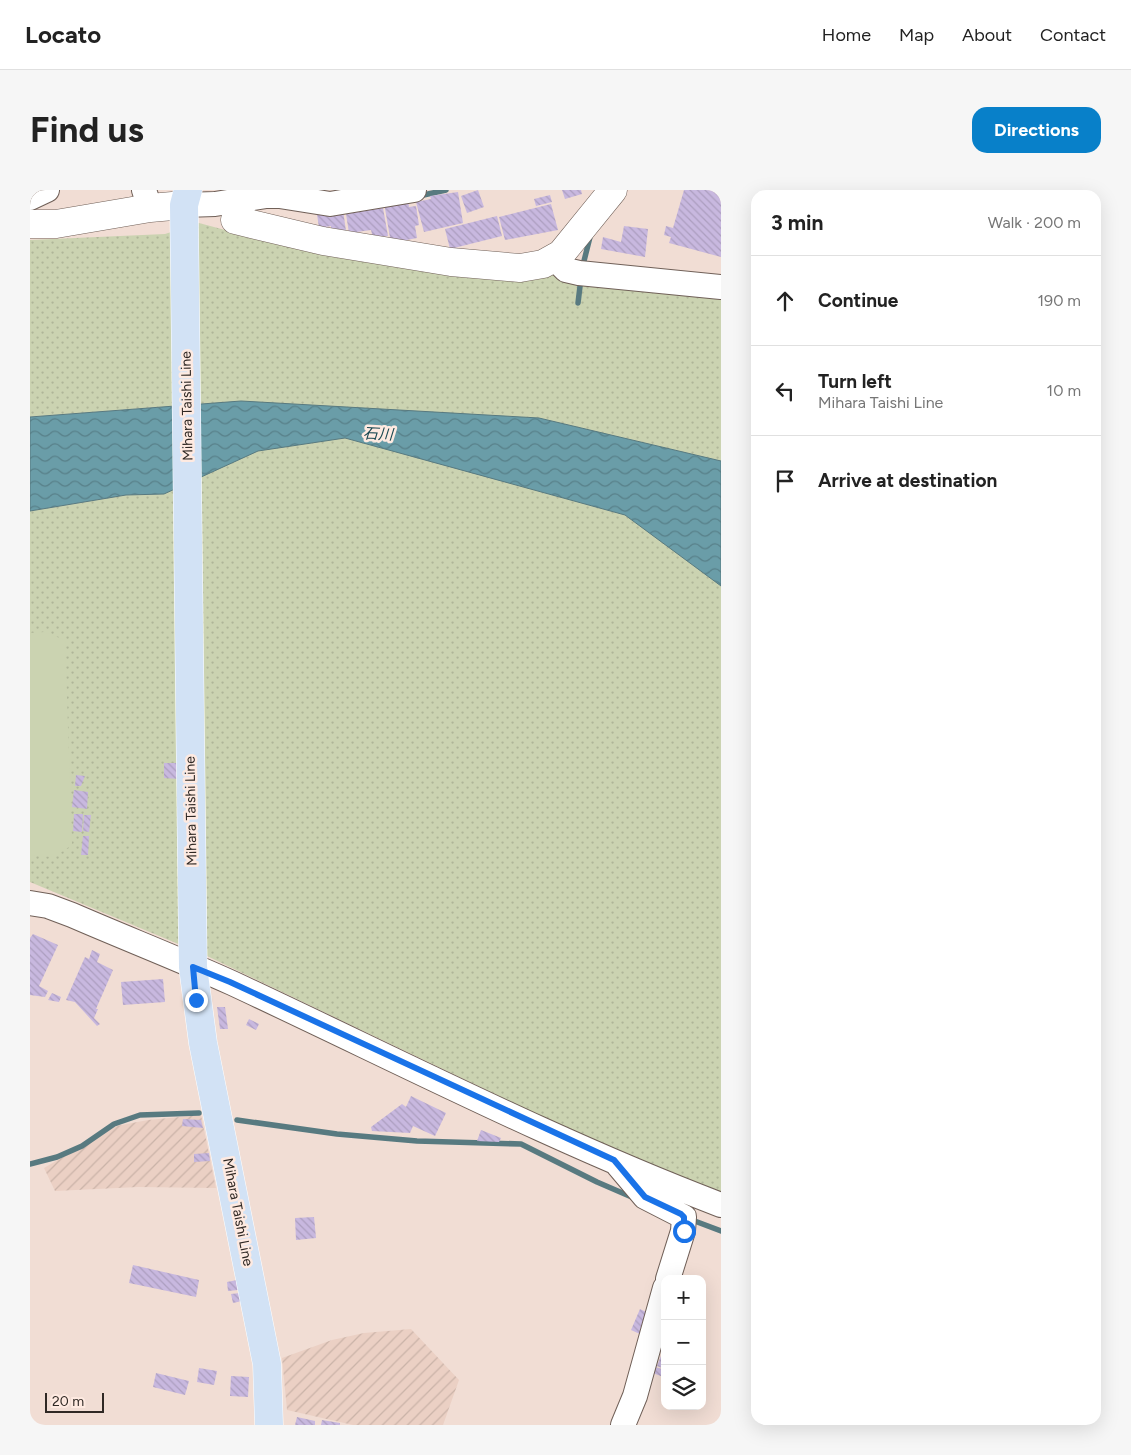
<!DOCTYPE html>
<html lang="en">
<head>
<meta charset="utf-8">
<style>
	:root { --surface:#fff; --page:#f6f6f6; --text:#222; --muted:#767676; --line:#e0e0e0; --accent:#0880c9 }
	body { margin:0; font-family:Figtree,"Noto Sans JP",sans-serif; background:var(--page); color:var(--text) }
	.controls { position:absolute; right:15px; bottom:15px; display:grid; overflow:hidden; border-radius:10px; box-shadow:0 5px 20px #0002 }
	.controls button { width:45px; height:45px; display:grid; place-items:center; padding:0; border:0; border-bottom:1px solid var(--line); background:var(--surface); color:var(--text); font:25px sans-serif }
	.scale { position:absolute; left:15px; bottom:12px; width:59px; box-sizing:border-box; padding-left:5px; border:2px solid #2f2824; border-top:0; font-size:14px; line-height:18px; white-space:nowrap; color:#2f2824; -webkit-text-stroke:4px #feeae1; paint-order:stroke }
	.stop { position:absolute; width:15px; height:15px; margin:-11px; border:4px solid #1a73e8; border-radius:50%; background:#fff }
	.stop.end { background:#1a73e8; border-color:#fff; box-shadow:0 1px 5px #0008 }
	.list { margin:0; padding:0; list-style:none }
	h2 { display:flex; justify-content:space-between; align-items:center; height:65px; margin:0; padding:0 20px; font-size:21px }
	h2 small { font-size:16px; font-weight:400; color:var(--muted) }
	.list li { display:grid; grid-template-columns:32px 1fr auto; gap:15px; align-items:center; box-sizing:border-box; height:90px; padding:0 20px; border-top:1px solid var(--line) }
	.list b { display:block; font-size:19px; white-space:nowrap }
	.list p { margin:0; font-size:16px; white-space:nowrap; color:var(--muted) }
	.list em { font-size:16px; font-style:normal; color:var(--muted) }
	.icon { flex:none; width:28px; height:28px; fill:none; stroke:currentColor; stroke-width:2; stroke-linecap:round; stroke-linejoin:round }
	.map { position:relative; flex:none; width:691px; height:1235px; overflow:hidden; border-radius:15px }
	header { display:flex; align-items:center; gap:30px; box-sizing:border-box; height:70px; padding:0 25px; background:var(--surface); border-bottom:1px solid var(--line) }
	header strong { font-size:24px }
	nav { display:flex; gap:28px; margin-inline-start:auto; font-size:18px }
	.intro { display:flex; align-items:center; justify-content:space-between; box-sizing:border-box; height:120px; padding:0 30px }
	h1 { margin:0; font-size:35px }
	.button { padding:12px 22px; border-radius:15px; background:var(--accent); color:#fff; font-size:18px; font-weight:700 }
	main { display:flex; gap:30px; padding:0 30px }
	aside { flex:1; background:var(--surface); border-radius:15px; box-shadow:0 5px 20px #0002 }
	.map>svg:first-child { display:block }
	.industrial { fill:url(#industrial-furrows) }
	.grass { fill:url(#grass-dots) }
	.garden { fill:#cbd3b1 }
	.water { fill:url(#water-waves); stroke:#587a80 }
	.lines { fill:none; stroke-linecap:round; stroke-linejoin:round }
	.stream { stroke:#587a80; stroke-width:5.5 }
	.building { fill:url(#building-back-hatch) }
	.street-casing { stroke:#706058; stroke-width:26 }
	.secondary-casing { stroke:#706058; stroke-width:29 }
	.primary-casing { stroke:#fff; stroke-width:29 }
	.street { stroke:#fff; stroke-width:24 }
	.secondary { stroke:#fff; stroke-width:28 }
	.primary { stroke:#d2e2f5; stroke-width:28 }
	.route { stroke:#1a73e8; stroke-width:6 }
	.labels { text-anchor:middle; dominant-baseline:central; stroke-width:5; stroke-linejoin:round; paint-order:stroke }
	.street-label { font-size:14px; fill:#2f2824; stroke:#feeae1 }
	.water-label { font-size:15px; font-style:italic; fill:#1a4852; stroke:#feeae1 }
</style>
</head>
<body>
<header>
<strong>Locato</strong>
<nav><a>Home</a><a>Map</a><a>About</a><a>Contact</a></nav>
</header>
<div class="intro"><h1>Find us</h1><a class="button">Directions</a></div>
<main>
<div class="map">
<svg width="691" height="1235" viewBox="0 0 691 1235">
	<defs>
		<pattern id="industrial-furrows" width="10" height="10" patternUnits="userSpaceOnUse" patternTransform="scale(1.25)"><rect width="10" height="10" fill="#ebd0c4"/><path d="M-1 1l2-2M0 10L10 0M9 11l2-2" fill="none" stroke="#cab3a8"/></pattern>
		<pattern id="grass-dots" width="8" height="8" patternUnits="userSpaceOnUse" patternTransform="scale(1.25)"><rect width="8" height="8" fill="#cbd3b1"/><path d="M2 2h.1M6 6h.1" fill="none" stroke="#afb598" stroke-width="1.8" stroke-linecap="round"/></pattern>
		<pattern id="water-waves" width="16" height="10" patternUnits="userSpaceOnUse" patternTransform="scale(1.25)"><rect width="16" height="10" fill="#6a9da8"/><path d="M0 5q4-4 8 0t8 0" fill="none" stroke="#588089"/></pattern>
		<pattern id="building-back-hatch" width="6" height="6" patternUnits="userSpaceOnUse" patternTransform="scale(1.25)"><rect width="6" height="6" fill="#c8b8df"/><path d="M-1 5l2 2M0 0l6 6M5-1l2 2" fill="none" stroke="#ac9ebf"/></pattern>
	</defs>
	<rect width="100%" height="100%" fill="#f1ddd4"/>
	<path class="industrial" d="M171 925 186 998 108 997 25 1001 14 978 86 936 118 930Z
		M381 1139 429 1190 413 1235H323L257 1220 252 1168 302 1150 334 1143Z"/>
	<path class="grass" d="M169 33 240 52 691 99V1005L571 955 177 766 0 692V321L96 305 134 304 129 217 0 227V50L135 44Z"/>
	<path class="garden" d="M14 442 35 450 42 655 24 667 0 665V443Z"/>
	<path class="water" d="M211 211 509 228 691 271V396L595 325 315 248 228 261 134 304 96 305 0 321V227Z"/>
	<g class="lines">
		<path class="stream" d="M389 6 416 0
			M552 79 560 47
			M548 113 551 88
			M207 930 307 944 387 951 491 954 567 992 604 1008
			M0 974 27 967 52 956 84 934 110 925 169 923
			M662 1030 691 1041"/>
	</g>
	<path class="building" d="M448 0 454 17 437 23 431 6Z
		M532 0H551L552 4 535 9Z
		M654 0H691V67L639 53 641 47 634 45 636 36 643 38Z
		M428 2 433 33 394 42 386 12 401 9 400 6Z
		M520 5 522 12 506 16 504 9Z
		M378 10 379 17 386 16 389 35 385 36 387 48 361 53 354 13Z
		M521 14 528 40 475 50 469 27Z
		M339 18V20L353 18 358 46 343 48 341 40 319 43 316 24Z
		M313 20 316 41 301 38V36L289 38 287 24Z
		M467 26 472 46 420 59 415 39Z
		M594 36 618 39 615 67 571 59 573 47 591 52Z
		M134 573H150L149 589 134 588Z
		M46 585 55 586 51 596H45Z
		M44 600 58 602 57 619 42 617Z
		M44 624H53L52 642 43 641Z
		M54 625H61L59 642 53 641Z
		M53 646H59L58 665H51Z
		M3 744 28 755 9 796 18 801 15 807 0 805V748Z
		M62 760 70 764 67 772 83 780 66 819H68L64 828 70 834 67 836 45 812 36 810 55 767 59 769Z
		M133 789 135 812 93 815 91 792Z
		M22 803 31 807 29 812 18 810Z
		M187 817H195L198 839H190Z
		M219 829 229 834 226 840 216 835Z
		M381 906 416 923 405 946 383 936 380 943 342 941 341 937 372 914 376 917Z
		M153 929 171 930 173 938 152 936Z
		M451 940 471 948 469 952 447 951Z
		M179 963 180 971 164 972V964Z
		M284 1027 286 1048 266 1050 265 1028Z
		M103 1075 169 1090 166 1107 99 1093Z
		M207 1090 208 1100 198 1101 197 1092Z
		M210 1103 212 1111 203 1113 201 1104Z
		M610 1119 622 1125 612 1145 601 1140Z
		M631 1166 635 1167V1179L627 1176Z
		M625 1177 635 1180 633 1187 623 1183Z
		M169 1178 187 1181 184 1195 167 1192Z
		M126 1183 159 1191 155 1205 123 1197Z
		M201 1186 219 1187 218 1207 200 1206Z
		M267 1227 285 1231V1235H265Z
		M292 1230 310 1233V1235H291Z"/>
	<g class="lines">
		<defs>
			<path id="street" d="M114 0 120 18
				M0 8 17 0
				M154 15 185 14 243 5 300 14 384 0
				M524 68 536 80 549 83 691 97
				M0 713 18 716 42 725C95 748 149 769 202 793 363 868 525 952 691 1015
				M588 975 615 1007 654 1027 653 1041 638 1089
				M593 1235 605 1206 635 1098"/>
			<path id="secondary" d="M205 30 293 51 421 72 490 78 513 74 531 64 583 0
				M0 34H26L120 18 154 15"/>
			<path id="primary" d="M158 0 154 15 163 777 173 853 237 1174 239 1235"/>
		</defs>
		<use href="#street" class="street-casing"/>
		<use href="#secondary" class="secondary-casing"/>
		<use href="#primary" class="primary-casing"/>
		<use href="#street" class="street"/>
		<use href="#secondary" class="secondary"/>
		<use href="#primary" class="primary"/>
	</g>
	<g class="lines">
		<path class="route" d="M166 810 163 777 200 792 584 970 615 1007 651 1024 654 1027V1041"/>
	</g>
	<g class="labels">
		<g class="street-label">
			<text transform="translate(157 216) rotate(-91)">Mihara Taishi Line</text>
			<text transform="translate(161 621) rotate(-91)">Mihara Taishi Line</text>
			<text transform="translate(208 1022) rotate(79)">Mihara Taishi Line</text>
		</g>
		<g class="water-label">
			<text transform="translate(348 244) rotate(3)">石川</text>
		</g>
	</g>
</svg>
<div class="controls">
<button>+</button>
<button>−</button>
<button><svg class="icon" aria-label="layers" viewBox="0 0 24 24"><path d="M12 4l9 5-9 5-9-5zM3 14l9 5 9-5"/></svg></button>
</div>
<div class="scale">20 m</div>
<div class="stop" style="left:654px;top:1041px"></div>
<div class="stop end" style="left:166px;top:810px"></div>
</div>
<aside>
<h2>3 min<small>Walk · 200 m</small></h2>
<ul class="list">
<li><svg class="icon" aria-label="ahead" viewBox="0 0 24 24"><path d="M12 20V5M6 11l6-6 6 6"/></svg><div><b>Continue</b></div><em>190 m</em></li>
<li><svg class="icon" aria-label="left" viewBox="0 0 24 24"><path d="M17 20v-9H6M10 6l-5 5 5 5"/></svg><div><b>Turn left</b><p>Mihara Taishi Line</p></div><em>10 m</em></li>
<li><svg class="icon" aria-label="arrive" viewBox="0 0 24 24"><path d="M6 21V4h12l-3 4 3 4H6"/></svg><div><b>Arrive at destination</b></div></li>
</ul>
</aside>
</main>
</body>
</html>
